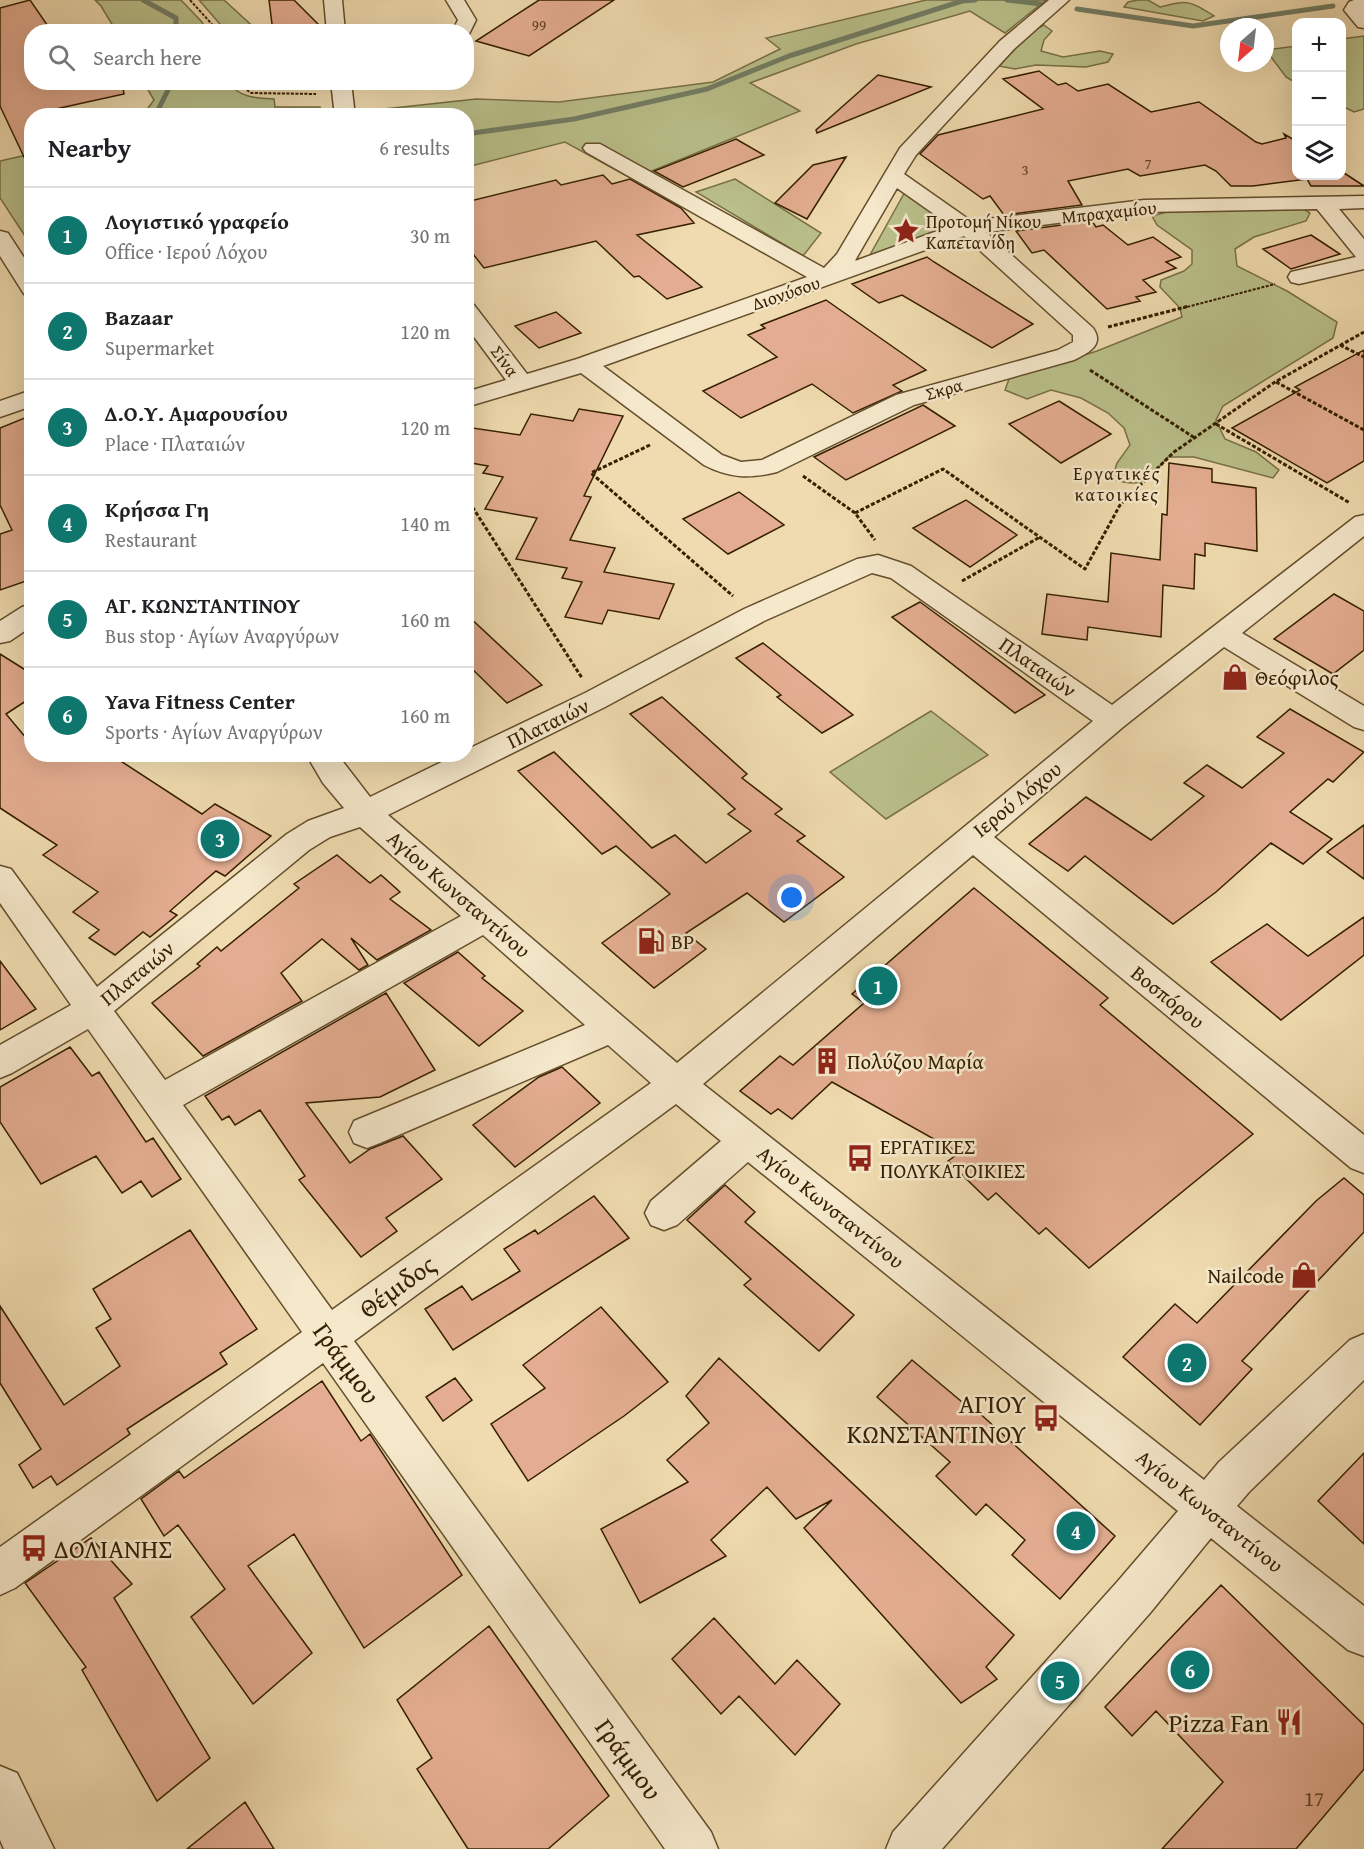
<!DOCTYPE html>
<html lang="en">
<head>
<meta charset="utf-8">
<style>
	:root { --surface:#fff; --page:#f2f2f2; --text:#202124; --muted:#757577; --line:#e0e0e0; --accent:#0f766e }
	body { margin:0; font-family:"Gentium Book Plus",serif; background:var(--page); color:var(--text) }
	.controls { position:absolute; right:18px; top:18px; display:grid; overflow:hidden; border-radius:12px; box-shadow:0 6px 24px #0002 }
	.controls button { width:54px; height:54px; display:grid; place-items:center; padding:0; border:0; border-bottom:2px solid var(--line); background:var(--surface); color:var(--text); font:30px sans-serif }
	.compass { position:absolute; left:1220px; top:18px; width:54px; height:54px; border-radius:50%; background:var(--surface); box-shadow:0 6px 24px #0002; rotate:208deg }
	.you { position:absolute; left:792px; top:898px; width:21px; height:21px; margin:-15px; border:4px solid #fff; border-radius:50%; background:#1a73e8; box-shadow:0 0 0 9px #1a73e833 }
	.badge { display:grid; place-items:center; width:39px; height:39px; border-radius:50%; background:var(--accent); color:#fff; font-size:20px; font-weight:700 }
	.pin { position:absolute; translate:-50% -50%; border:3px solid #fff; box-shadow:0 2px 6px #0006 }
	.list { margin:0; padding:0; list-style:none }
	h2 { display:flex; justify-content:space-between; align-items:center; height:78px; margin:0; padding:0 24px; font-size:26px }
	h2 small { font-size:20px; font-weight:400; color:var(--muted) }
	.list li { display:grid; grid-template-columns:39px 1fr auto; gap:18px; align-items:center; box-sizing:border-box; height:96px; padding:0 24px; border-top:2px solid var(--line) }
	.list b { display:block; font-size:22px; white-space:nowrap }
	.list p { margin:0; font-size:20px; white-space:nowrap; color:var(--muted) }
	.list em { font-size:20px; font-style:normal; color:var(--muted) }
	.icon { flex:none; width:33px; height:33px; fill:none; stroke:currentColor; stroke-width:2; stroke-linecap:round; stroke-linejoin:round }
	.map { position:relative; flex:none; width:1364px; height:1849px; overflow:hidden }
	.search { position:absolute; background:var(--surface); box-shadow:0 6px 24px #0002; left:24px; top:24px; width:450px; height:66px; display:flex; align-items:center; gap:15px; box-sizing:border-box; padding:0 21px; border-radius:24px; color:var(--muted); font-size:22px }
	.panel { position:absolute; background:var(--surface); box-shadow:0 6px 24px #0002; left:24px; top:108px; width:450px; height:654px; border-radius:24px }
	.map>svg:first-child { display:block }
	.green { fill:#bac08a; stroke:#787045; stroke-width:1.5 }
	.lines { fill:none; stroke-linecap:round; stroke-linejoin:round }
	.stream { stroke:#727d64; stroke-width:5 }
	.building { fill:#e4ad91; stroke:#351f00; stroke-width:1.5 }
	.minor-casing { stroke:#644e2c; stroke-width:3 }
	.path-far1 { stroke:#351f00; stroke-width:2; stroke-dasharray:3 1.5; stroke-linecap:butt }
	.path { stroke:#351f00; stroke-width:3; stroke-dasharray:4 2; stroke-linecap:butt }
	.minor { fill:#f5e8cb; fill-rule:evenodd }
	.labels { text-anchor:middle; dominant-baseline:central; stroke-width:5; stroke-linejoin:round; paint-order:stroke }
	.far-number-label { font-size:15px; fill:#614224 }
	.far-street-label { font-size:18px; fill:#351f00; stroke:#f5e8cb }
	.far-poi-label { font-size:18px; fill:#351f00; stroke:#f5e8cb; text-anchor:start }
	.far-neighbourhood-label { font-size:18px; letter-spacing:1.5px; fill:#351f00; stroke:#f5e8cb }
	.street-label { font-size:21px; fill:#351f00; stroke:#f5e8cb }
	.poi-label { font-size:21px; fill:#351f00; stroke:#f5e8cb; text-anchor:start }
	.near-number-label { font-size:21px; fill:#614224 }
	.near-street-label { font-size:26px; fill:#351f00; stroke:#f5e8cb }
	.near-poi-label { font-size:26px; fill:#351f00; stroke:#f5e8cb; text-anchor:end }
</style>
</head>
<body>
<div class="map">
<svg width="1364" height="1849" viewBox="0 0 1364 1849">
	<rect width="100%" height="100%" fill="#efdbaf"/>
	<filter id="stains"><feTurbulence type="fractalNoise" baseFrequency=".00333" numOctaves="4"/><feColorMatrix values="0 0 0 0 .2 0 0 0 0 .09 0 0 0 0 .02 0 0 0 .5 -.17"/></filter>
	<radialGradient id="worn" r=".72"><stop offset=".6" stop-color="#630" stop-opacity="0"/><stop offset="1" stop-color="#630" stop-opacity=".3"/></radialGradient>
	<path class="green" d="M95 0H181L201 21 208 31H116L101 6Z
		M199 0H224L258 31H226Z
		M926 0H1046L1005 33 970 11 856 44 750 83 800 111 632 179 565 142 467 167 466 116H349L348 113 476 99 559 102 713 82 780 49 766 38Z
		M1138 0H1148L1160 7C1188 0 1189 0 1214 16L1203 21 1124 7 1128 2Z
		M1044 25 1052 31 1044 40 1041 51 1063 57 1100 51 1113 54 1108 62 1086 67 1036 65 1015 69 999 66 1031 32Z
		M1364 36V109L1354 112 1342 106V39Z
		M1296 46V83L1286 77 1266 50Z
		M144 83H230C238 98 259 98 274 99L275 107H320L322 115H143L154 100Z
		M31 154V238L25 236 0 198V161Z
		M735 179 821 233 803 256 696 192Z
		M906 190 957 225 870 255Z
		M1300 207 1310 213 1306 221 1254 237 1235 249 1237 266 1287 291 1337 322 1333 338 1223 406 1216 420 1225 439 1256 452 1279 470 1273 478 1194 457H1168C1147 480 1144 489 1112 479L1117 463 1130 445 1124 428 1108 413 1081 398 1051 390 1027 399 1005 390 1009 379 1097 351 1182 317 1180 308 1160 287 1161 280 1184 271 1192 264V250L1157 225 1152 216 1167 212Z
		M931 711 988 755 886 819 830 772Z"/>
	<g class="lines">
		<path class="stream" d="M143 0 176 18V32
			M1007 0 1041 4
			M1077 9 1193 26 1333 6
			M155 116 172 82
			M466 134 574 119 707 89 789 56 962 1 975 0"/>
	</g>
	<path class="building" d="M30 0 52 32H32V82H122L124 94 51 110 54 114 32 116V174L0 106V8Z
		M269 0H294L320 26 298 27V32H273Z
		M539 0H614L529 56 476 41Z
		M1039 71 1058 85 1066 83 1078 91 1108 84 1151 112 1199 102 1256 142 1262 144 1286 138 1284 134 1296 141V176H1341V171L1364 186H1311L1307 179 1253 186H1231L1216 171 1205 165 1140 176 1128 169 1068 181 1082 205 1004 215 990 196 983 199 920 154 938 135 1043 109 1003 79Z
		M878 75 931 87 817 133 816 130Z
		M736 139 764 155 683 187 654 171Z
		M846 157 807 219 775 203 813 165Z
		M603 175 612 184 630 179 681 208 694 223 637 235 702 287 667 299 639 276 634 277 596 241 484 268 466 245V202L556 180 561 185Z
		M1092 221 1096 227 1103 225 1128 245 1153 237 1181 257 1166 262 1176 268 1143 280 1156 292 1136 297 1140 301 1107 309 1044 250 1032 253 1016 231Z
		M1311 235 1340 254 1291 269 1263 249Z
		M927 257 934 262 1033 324 992 348 902 295 879 303 852 284Z
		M826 300 926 370 893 385 902 391 853 413 812 384 741 418 703 391 777 357 748 335 765 328 761 325Z
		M556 312 581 333 539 348 515 326Z
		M1364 350V461L1327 483 1232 428 1300 390 1295 387Z
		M1059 401 1111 434 1061 463 1009 424Z
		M923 405 955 426 846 480 814 457Z
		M579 409 623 416 584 496 591 497 570 540 615 548 604 572 674 584 659 619 608 610 602 624 565 617 582 582 562 578 567 568 516 559 537 518 485 509 503 477 483 473 488 466 466 462V427L520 435 531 414 573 421Z
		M32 415V579L0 590V534L12 530 0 505V428Z
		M1169 463 1212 469V482L1256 488 1257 551 1205 543V556L1195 554 1194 589 1163 585 1161 637 1088 627 1087 640 1042 634 1047 594 1108 602 1111 553 1160 560 1162 514 1167 515Z
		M739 492 784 525 728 554 683 519Z
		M966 500 1017 535 970 567 913 528Z
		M1334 594 1364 611V650L1333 674 1274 639Z
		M920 602 965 635 1045 695 1015 713 892 617Z
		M466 614 542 685 507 703 466 663Z
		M763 643 853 715 822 733 777 697 781 695 736 658Z
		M0 654 32 674V697L6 714 32 745V754H110L202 814 215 804 271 836 225 876 216 871 170 911 177 915 150 937 143 932 115 955 89 938 99 930 73 912 98 892 43 855 57 845 0 808Z
		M662 697 747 774 742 778 782 809 775 814 805 836 797 841 844 877 784 922 747 893 686 933 706 949 654 988 602 943 670 894 616 846 602 854 518 771 554 752 652 848 675 835 706 863 751 831 728 814 735 809 630 714Z
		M1290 709 1364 752 1333 782 1328 779 1290 812 1332 839 1303 864 1271 843 1216 892 1173 924 1085 856 1068 871 1029 844 1086 797 1151 840 1204 796 1184 783 1207 765 1242 788 1284 753 1257 737Z
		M1364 825V879L1327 852Z
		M337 855 370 883 381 875 400 892 390 899 431 930 377 960 351 938 368 965 359 970 322 939 281 973 302 1001 203 1056 152 1003 200 966 197 964 217 947 221 951 299 888 294 884Z
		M974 888 1108 998 1100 1005 1253 1134 1089 1268 1046 1228 1039 1234 996 1193 988 1200 948 1161 959 1153 832 1082 792 1119 778 1109 771 1114 740 1091 780 1056 793 1065 864 1003 852 994Z
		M1364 917V955L1281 1020 1211 962 1267 924 1308 956Z
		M458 952 485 976 482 978 523 1011 479 1046 404 983Z
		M0 961 36 1009 0 1030Z
		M386 993 435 1070 380 1097 306 1103 350 1163 370 1149 403 1136 442 1179 386 1218 397 1231 361 1257 299 1180 305 1176 260 1110 235 1125 229 1116 222 1120 205 1096Z
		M70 1047 92 1076 99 1072 146 1142 153 1138 181 1179 152 1197 141 1181 122 1193 96 1156 41 1184 0 1122V1087Z
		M562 1067 600 1103 515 1167 473 1125 539 1077Z
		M1344 1178 1364 1195V1232L1242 1361 1252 1369 1200 1425 1123 1357 1175 1304 1197 1323 1316 1201Z
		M725 1185 755 1212 745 1222 854 1315 819 1351 744 1285 751 1279 687 1220Z
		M594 1196 629 1238 453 1350 425 1309 462 1286 472 1300 520 1271 504 1249 535 1230 538 1234Z
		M190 1230 257 1329 220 1353 227 1364 127 1429 130 1434 57 1485 51 1476 33 1488 19 1465 41 1449 0 1383V1306L64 1405 120 1366 96 1328 111 1319 93 1289Z
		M601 1307 668 1382 624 1416 528 1481 491 1424 545 1388 523 1365Z
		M719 1358 1014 1635 986 1667 997 1679 961 1703 804 1528 832 1500 796 1519 767 1487 711 1540 726 1556 640 1603 601 1529 688 1482 667 1460 709 1423 686 1396Z
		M912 1360 974 1412 976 1410 1115 1536 1060 1599 1012 1555 1025 1540 986 1504 976 1515 936 1476 950 1462 877 1397Z
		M455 1378 472 1400 443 1421 426 1397Z
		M322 1381 361 1441 370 1434 462 1575 364 1648 294 1534 248 1566 312 1653 253 1704 191 1617 225 1589 178 1525 164 1536 141 1499 179 1471 184 1478Z
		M1364 1453V1544L1318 1501Z
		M91 1538 132 1584 114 1598 210 1758 157 1801 82 1670 86 1667 25 1583Z
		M1221 1585 1364 1725V1769L1296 1849H1162L1223 1782 1156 1711 1132 1736 1105 1707Z
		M714 1618 775 1684 797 1660 840 1704 795 1755 739 1696 721 1714 672 1659Z
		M489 1626 609 1796 548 1849H468L417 1769 432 1758 397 1700Z
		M245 1802 274 1849H187Z"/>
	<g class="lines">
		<defs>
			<path id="minor" d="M324 0H342L345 32H327Z
				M446 0H464L476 20 468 36 466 32H452L458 20Z
				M1049 0H1069L1014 49 916 155 904 174 971 221 1144 200 1364 196V208L1339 209 1364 239V269L1299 284 1291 282 1288 277 1291 272 1356 257 1317 209 1144 212 986 232 1093 328C1105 345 1088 353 1074 360L914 405 777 472C750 479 729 478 704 465L581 373 466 407V392L506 380 466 326V303L474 305 527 374 577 359 807 277 586 152 583 148 586 144H600L824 268 837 254 900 148 1000 41ZM897 188 951 226 855 261 857 257ZM964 236 1073 335V342L1058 350 896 395 762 460 741 462 722 455 603 366Z
				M1354 0H1364V28L1358 27 1344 10 1349 2Z
				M331 82H351L355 116H335Z
				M0 231 8 233 32 270V296L24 294 0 256Z
				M32 390V406L0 417V401Z
				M1364 515V536L1242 633 1364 706V730L1354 727 1224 647 1123 727 994 837 1364 1135V1173L1351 1168 973 855 703 1084 1204 1480 1219 1462 1350 1340 1364 1334V1380L1249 1492 1237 1506 1364 1606V1656L1348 1650 1211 1538 1150 1613 942 1849H886L893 1832 1118 1581 1178 1511 748 1162 677 1225 664 1230 651 1225 645 1213 651 1201 721 1141 676 1104 354 1341 711 1832 718 1849H665L323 1363 15 1588 0 1595V1547L302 1332 88 1029 12 1073 0 1078V1045L71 1005 0 903V866L11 869 97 987 287 834 308 821 344 808 323 783 306 754H337L370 797 458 754H466V750L585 693 744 609 857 559 878 555 911 566 1112 705 1355 517ZM872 573 891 578 1093 721 677 1063 388 815 605 707 764 621ZM360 827 461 916 165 1080 114 1011 309 850 330 837ZM483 935 585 1025 354 1121 349 1132 354 1143 367 1148 380 1143 608 1045 651 1083 332 1310 183 1105Z
				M32 604V626L10 641 0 643V621L22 607Z
				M0 1766 17 1773 54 1849H4L0 1840Z"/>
		</defs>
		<use href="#minor" class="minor-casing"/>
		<path class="path-far1" d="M190 0 219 32
			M236 82 251 93 316 94
			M1183 308 1275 284"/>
		<path class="path" d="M1108 327 1189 306
			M1340 345 1364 357
			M1090 370 1195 438
			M1276 382 1364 430
			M1216 424 1350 503
			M650 445 591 473 733 596
			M803 476 855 513 875 540
			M466 497 582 678
			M855 513 943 469 1085 569 1120 505 1174 452 1275 382 1364 332
			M962 581 1040 537"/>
		<use href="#minor" class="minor"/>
	</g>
	<defs>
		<symbol id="sight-bare" viewBox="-9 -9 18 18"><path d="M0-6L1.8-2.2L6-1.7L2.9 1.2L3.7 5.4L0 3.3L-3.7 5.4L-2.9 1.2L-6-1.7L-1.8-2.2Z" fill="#8f2418" stroke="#f5e8cb" stroke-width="2.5" paint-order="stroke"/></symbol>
		<symbol id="shop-bare" viewBox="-9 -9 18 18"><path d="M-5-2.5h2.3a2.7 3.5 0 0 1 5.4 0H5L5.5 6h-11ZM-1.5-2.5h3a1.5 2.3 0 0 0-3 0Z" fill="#8f2418" stroke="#f5e8cb" stroke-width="2.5" paint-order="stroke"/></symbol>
		<symbol id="fuel-bare" viewBox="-9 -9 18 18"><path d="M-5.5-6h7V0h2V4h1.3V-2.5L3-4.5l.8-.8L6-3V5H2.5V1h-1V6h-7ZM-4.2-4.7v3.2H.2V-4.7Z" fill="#8f2418" stroke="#f5e8cb" stroke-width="2.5" paint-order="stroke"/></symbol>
		<symbol id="building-bare" viewBox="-9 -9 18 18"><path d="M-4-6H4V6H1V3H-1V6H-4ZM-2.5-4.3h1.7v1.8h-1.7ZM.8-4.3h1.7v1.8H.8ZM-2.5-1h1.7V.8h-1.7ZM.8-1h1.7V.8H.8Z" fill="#8f2418" stroke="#f5e8cb" stroke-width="2.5" paint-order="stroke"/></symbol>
		<symbol id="bus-bare" viewBox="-9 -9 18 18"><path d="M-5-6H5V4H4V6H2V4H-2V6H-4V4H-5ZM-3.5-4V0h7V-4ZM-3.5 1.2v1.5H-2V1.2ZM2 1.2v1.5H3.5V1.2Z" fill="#8f2418" stroke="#f5e8cb" stroke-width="2.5" paint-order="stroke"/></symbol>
		<symbol id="restaurant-bare" viewBox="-9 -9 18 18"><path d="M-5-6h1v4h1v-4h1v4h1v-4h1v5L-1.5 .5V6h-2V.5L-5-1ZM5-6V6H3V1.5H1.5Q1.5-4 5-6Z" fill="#8f2418" stroke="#f5e8cb" stroke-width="2.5" paint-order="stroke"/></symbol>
	</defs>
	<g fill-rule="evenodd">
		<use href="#sight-bare" x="887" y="212" width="38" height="38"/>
		<use href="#shop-bare" x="1216" y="658" width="38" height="38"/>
		<use href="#fuel-bare" x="632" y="922" width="38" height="38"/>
		<use href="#building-bare" x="808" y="1042" width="38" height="38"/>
		<use href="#bus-bare" x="841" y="1139" width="38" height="38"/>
		<use href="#shop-bare" x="1285" y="1256" width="38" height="38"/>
		<use href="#bus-bare" x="1027" y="1399" width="38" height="38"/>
		<use href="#bus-bare" x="15" y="1529" width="38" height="38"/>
		<use href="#restaurant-bare" x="1270" y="1703" width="38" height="38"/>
	</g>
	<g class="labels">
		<g class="far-number-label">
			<text x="539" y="24">99</text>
			<text x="1148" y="163">7</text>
			<text x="1025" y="169">3</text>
		</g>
		<g class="far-street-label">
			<text transform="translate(1109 212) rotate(-6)">Μπραχαμίου</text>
			<text transform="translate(786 293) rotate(-19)">Διονύσου</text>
			<text transform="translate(505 361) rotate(54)">Σίνα</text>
			<text transform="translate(944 389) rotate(-16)">Σκρα</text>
		</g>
		<g class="far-poi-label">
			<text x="926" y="221">Προτομή Νίκου<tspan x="926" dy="21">Καπετανίδη</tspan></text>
		</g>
		<g class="far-neighbourhood-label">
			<text x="1117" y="473">Εργατικές<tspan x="1117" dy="21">κατοικίες</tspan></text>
		</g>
		<g class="street-label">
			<text transform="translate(1038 667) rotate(35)">Πλαταιών</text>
			<text transform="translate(548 723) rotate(-26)">Πλαταιών</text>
			<text transform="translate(1017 799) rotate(-39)">Ιερού Λόχου</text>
			<text transform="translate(459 894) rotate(41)">Αγίου Κωνσταντίνου</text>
			<text transform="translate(137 973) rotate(-39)">Πλαταιών</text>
			<text transform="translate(1168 997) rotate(39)">Βοσπόρου</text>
			<text transform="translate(831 1207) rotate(39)">Αγίου Κωνσταντίνου</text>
			<text transform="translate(1210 1511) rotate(39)">Αγίου Κωνσταντίνου</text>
		</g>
		<g class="poi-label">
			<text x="1255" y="677">Θεόφιλος</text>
			<text x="671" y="941">BP</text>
			<text x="847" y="1061">Πολύζου Μαρία</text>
			<text x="880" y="1146">ΕΡΓΑΤΙΚΕΣ<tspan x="880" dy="24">ΠΟΛΥΚΑΤΟΙΚΙΕΣ</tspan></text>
			<text x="1284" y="1275" text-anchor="end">Nailcode</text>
		</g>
		<g class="near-number-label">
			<text x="1314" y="1798">17</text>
		</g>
		<g class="near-street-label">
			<text transform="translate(397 1286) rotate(-36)">Θέμιδος</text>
			<text transform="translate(347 1363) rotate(54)">Γράμμου</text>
			<text transform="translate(629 1759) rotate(54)">Γράμμου</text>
		</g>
		<g class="near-poi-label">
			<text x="1026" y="1403">ΑΓΙΟΥ<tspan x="1026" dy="30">ΚΩΝΣΤΑΝΤΙΝΟΥ</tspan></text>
			<text x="54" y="1548" text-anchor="start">ΔΟΛΙΑΝΗΣ</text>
			<text x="1269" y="1722">Pizza Fan</text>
		</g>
	</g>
	<rect width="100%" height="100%" filter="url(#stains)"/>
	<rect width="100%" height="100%" fill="url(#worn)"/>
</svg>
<div class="controls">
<button>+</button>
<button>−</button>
<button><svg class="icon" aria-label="layers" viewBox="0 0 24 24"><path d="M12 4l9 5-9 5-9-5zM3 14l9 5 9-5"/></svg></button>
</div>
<svg class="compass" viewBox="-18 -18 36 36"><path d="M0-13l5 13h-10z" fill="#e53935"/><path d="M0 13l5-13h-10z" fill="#757577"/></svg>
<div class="you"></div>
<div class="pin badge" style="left:878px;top:986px">1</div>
<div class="pin badge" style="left:1187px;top:1363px">2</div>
<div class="pin badge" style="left:220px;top:839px">3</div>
<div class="pin badge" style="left:1076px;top:1531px">4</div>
<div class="pin badge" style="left:1060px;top:1681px">5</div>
<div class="pin badge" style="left:1190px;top:1670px">6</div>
<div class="search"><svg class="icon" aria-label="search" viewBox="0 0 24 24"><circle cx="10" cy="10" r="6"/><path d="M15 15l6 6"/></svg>Search here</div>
<section class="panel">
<h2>Nearby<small>6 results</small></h2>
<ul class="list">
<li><span class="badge">1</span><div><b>Λογιστικό γραφείο</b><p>Office · Ιερού Λόχου</p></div><em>30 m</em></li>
<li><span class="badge">2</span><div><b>Bazaar</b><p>Supermarket</p></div><em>120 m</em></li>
<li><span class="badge">3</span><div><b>Δ.Ο.Υ. Αμαρουσίου</b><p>Place · Πλαταιών</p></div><em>120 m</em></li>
<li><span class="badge">4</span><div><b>Κρήσσα Γη</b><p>Restaurant</p></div><em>140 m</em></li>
<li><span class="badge">5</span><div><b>ΑΓ. ΚΩΝΣΤΑΝΤΙΝΟΥ</b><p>Bus stop · Αγίων Αναργύρων</p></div><em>160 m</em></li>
<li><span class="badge">6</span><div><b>Yava Fitness Center</b><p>Sports · Αγίων Αναργύρων</p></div><em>160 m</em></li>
</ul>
</section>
</div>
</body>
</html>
